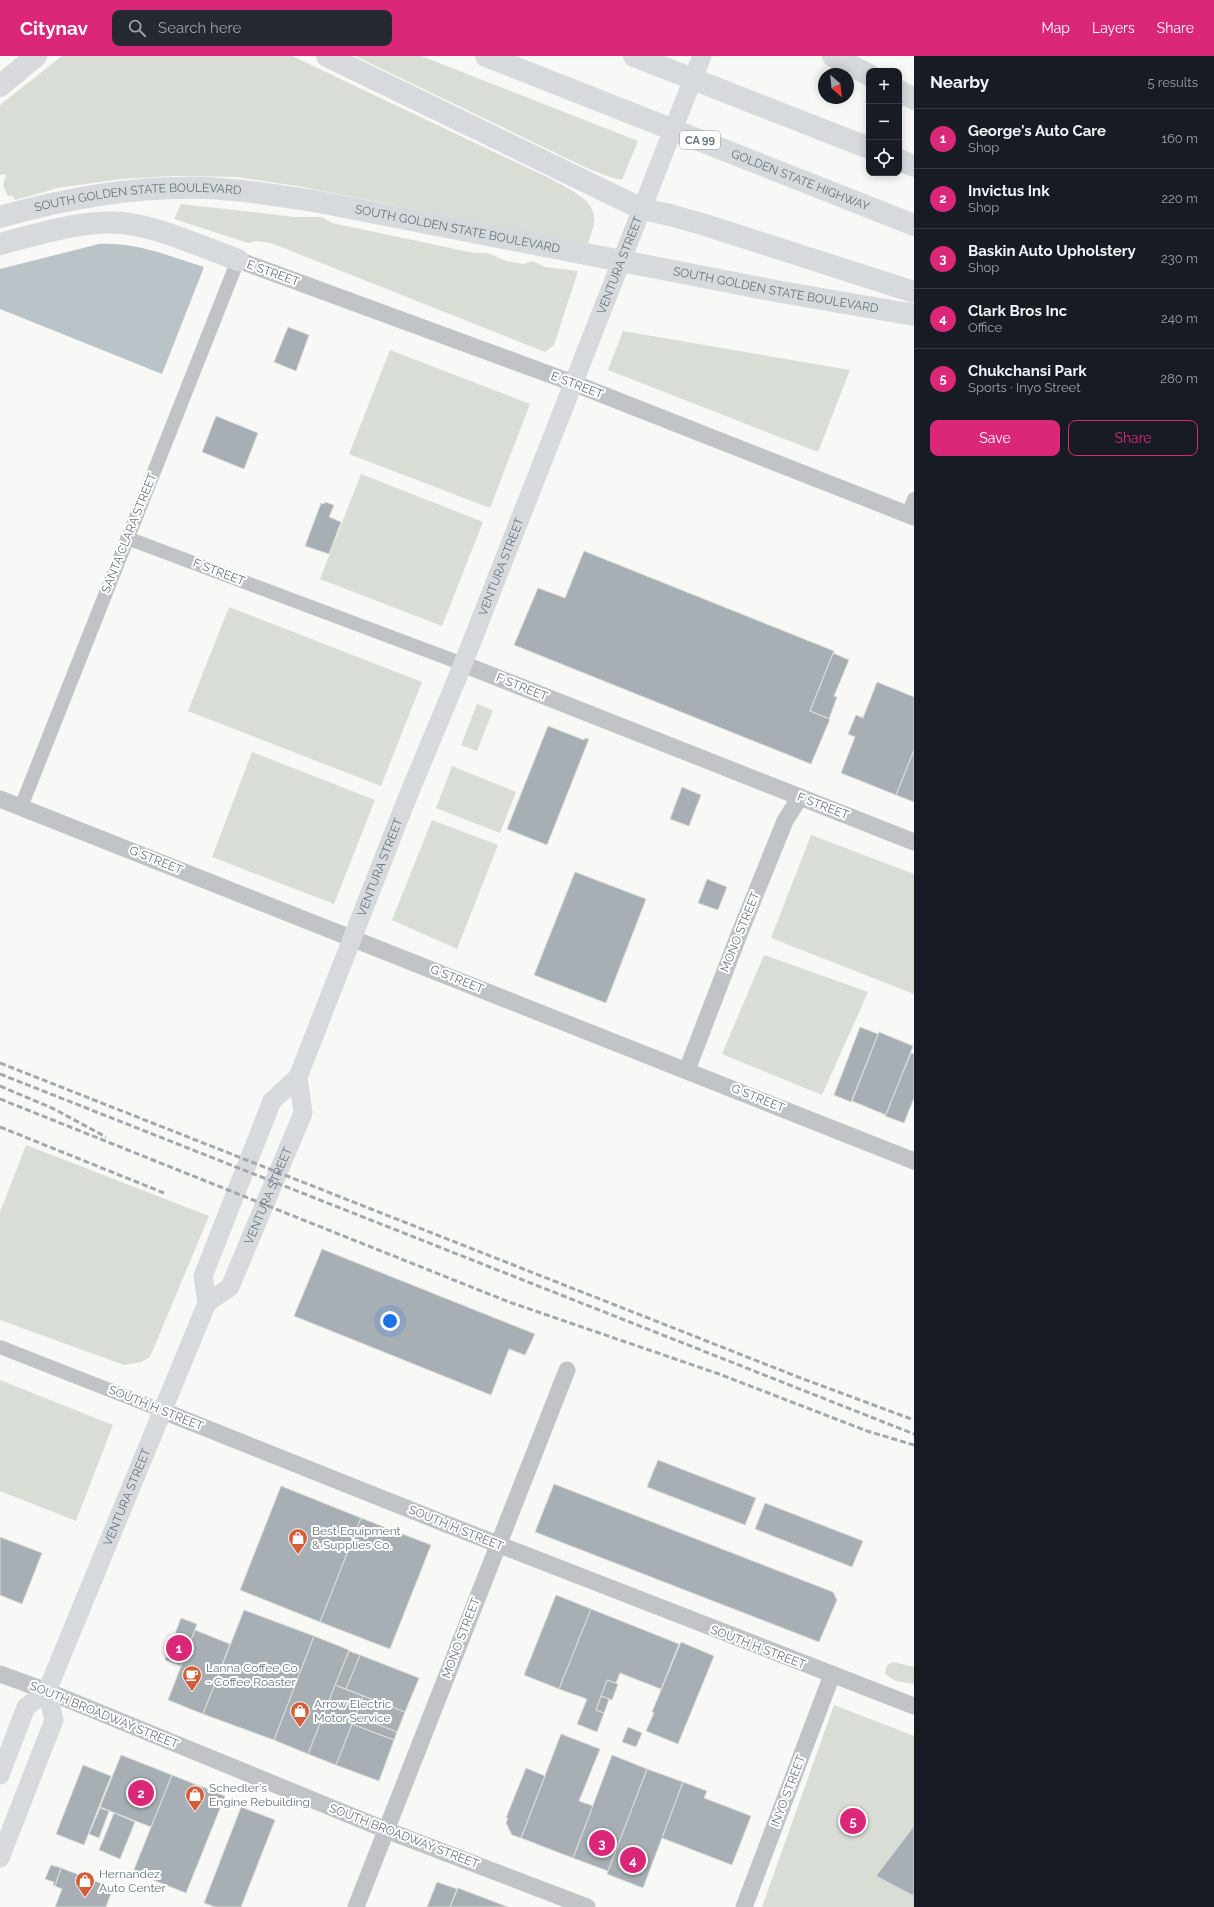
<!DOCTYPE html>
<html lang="en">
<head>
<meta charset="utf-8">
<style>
	:root { --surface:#171b24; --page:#242831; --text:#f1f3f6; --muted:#9ea1a6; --line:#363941; --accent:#db2777 }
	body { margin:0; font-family:Raleway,sans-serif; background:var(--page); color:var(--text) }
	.controls { position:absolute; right:12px; top:12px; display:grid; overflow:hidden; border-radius:8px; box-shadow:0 2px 10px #0003 }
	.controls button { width:36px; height:36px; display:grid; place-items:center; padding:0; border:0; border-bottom:1px solid var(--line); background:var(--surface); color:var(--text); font:20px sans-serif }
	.compass { position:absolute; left:818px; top:12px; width:36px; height:36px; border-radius:50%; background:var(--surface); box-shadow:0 2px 10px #0003; rotate:153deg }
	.you { position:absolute; left:390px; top:1265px; width:14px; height:14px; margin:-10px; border:3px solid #fff; border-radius:50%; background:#1a73e8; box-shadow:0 0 0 6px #1a73e833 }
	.badge { display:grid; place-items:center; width:26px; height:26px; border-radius:50%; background:var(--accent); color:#fff; font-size:13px; font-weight:700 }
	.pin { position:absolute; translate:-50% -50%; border:2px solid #fff; box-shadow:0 1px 4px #0006 }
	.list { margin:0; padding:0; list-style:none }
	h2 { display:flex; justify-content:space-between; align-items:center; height:52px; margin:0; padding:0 16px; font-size:17px }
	h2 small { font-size:13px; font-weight:400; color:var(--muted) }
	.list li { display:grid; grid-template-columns:26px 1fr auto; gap:12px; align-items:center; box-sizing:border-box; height:60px; padding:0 16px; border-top:1px solid var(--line) }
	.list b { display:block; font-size:15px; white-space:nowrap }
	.list p { margin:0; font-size:13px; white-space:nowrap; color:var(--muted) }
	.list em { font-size:13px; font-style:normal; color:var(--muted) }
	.actions { display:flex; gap:8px; padding:12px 16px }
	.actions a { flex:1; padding:9px 0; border:1px solid var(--accent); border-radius:8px; text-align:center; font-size:14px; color:var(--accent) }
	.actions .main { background:var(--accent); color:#fff }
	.icon { flex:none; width:22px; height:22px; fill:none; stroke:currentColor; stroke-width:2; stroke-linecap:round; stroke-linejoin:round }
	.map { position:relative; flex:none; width:914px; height:1851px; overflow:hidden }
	header { display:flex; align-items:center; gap:24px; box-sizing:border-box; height:56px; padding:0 20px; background:var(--accent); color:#fff }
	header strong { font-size:19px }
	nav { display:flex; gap:22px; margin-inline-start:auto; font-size:14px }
	.search { width:280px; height:36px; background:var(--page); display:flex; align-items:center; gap:10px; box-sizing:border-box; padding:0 14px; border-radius:8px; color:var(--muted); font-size:15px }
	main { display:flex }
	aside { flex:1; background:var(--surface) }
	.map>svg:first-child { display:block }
	.green { fill:#d8ddd5 }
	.water { fill:#bac4c8 }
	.building { fill:#a8afb4; stroke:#dadad8 }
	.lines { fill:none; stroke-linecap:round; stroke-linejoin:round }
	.minor { stroke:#c0c4c7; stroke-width:14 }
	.tertiary { stroke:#c0c4c7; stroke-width:17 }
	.secondary { stroke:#d6dadd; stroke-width:19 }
	.motorway { stroke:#d6dadd; stroke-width:22 }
	.rail { stroke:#a2a8ad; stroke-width:3; stroke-dasharray:6 3; stroke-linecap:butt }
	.labels { text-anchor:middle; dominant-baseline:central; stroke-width:4; stroke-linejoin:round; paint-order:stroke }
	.shield { fill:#fff; stroke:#949ea5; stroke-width:1 }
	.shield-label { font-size:11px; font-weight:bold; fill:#66747e }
	.street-label { font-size:12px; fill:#66747e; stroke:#fff }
	.poi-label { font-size:12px; fill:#66747e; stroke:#fff; text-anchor:start }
</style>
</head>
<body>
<header>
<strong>Citynav</strong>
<div class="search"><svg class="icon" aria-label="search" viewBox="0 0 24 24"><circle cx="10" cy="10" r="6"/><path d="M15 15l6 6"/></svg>Search here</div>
<nav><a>Map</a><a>Layers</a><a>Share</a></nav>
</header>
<main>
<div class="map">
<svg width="914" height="1851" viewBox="0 0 914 1851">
	<rect width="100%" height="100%" fill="#f8f8f6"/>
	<path class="green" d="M62 0H292L553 124C568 133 597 144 594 166 593 174 590 181 588 188L303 131 237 121 175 120 121 123 58 132 15 144 13 140H8L3 130 6 118 0 119V49Z
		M355 0H421L638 85 622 124 610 121 589 113Z
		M181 148 295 161H322L332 167 474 197H488L506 205 523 208 533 205 545 211 578 215 554 289 545 296 271 187 256 185 248 187 174 163Z
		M623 275 850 314 818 396 608 314Z
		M390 294 530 348 490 452 349 398Z
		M361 418 483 466 442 570 320 523Z
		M229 551 422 626 381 730 188 655Z
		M477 648 493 654 477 695 461 689Z
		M252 696 375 744 334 848 212 801Z
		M452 710 516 736 500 777 436 752Z
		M432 764 498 789 457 893 392 864Z
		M811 779 914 818V938L771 882Z
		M764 899 868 936 822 1039 722 998Z
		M26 1089 209 1160 150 1301 141 1306 124 1309 0 1264V1156Z
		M0 1324 113 1369 76 1465 0 1435Z
		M893 1606 914 1611V1628L896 1625 885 1618 887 1609Z
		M834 1649 914 1680V1851H762Z"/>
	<path class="water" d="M99 188C136 186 169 200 204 211L162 318 0 253V213Z"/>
	<path class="building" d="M288 271 309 279 296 315 274 306Z
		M216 360 258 377 244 413 202 396Z
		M325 446 334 449 329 461 341 466 329 498 305 490 321 447 324 448Z
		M584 495 834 595 810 655 830 663 811 708 514 589 538 532 565 542Z
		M833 597 849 604 834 640 837 641 829 663 810 655Z
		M877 626 914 641V694L896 739 841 717 855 681 848 678 856 659 863 662Z
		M548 670 584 684 585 682 589 683 547 789 507 773Z
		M914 694V746L896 739Z
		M682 731 701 739 689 770 670 763Z
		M575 816 646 843 606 947 534 919Z
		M707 823 727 831 718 854 698 847Z
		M860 971 878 978 851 1046 834 1039Z
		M879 976 913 990 886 1059 852 1045Z
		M911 997 914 998V1042L904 1067 885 1060Z
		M322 1193 535 1278 525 1299 509 1293 491 1339 294 1260Z
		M658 1404 756 1442 745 1469 647 1431Z
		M554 1428 833 1536 837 1544 819 1586 535 1476Z
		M281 1430 361 1462 320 1566 240 1534Z
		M765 1447 863 1485 852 1511 755 1473Z
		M361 1462 431 1489 390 1593 320 1566Z
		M0 1481 42 1497 22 1548 0 1539Z
		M556 1539 591 1553 559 1633 524 1619Z
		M591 1553 679 1588 661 1633 620 1617 616 1627 607 1624 596 1654 604 1657 597 1676 577 1668 587 1643 559 1633Z
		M244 1554 314 1580 274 1684 203 1658Z
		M181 1562 197 1568 181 1610 165 1604Z
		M195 1574 230 1588 203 1658 168 1644Z
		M314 1580 349 1594 308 1698 274 1684Z
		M681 1586 714 1600 678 1688 646 1675 654 1657 652 1656Z
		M349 1595 360 1599 346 1633 335 1629Z
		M360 1599 419 1622 405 1656 346 1633Z
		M607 1624 618 1628 612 1644 601 1640Z
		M335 1629 363 1640 336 1709 308 1698Z
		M363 1640 405 1656 397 1676 356 1660Z
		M601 1640 609 1643 604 1657 596 1654Z
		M356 1660 397 1676 394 1684 352 1668Z
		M352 1668 394 1684 379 1725 336 1709Z
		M628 1671 642 1677 636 1691 622 1686Z
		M561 1678 600 1693 579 1745 593 1750 573 1802 521 1782Z
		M121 1699 172 1719 151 1771 100 1751Z
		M612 1699 647 1713 608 1815 573 1802Z
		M83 1709 111 1720 84 1789 56 1778Z
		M526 1712 545 1720 521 1782 512 1779 506 1767 508 1762H506Z
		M647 1713 683 1726 643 1832 607 1818Z
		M172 1719 225 1740 186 1837 133 1816Z
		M683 1726 707 1735 704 1742 751 1760 732 1809 662 1782Z
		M241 1751 275 1764 241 1851H215L204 1847Z
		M100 1752 109 1755 99 1782 89 1778Z
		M114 1757 135 1766 120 1803 99 1794Z
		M914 1770V1840L876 1820Z
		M51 1809 61 1812 55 1830 53 1829 54 1826 45 1823Z
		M61 1812 113 1832 106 1851H55L62 1833 55 1830Z
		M437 1826 457 1833 450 1851H427Z
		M458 1832 508 1851H450Z"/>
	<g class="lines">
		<path class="minor" d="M908 459 914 443
			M127 482 463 608
			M21 751 238 204
			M0 1291 163 1355"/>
		<path class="tertiary" d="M238 204 573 327 914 461
			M463 608 914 786
			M0 743 914 1105
			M687 1014 740 876 785 765 800 741
			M163 1355 441 1466 914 1650
			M0 1618 47 1635 386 1774 587 1851
			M356 1851 567 1314
			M744 1851 832 1619"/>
		<g class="secondary">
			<path id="s1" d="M207 1247 230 1231 303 1057 298 1021"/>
			<path id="s2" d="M0 1719 26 1651 47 1635 207 1247 203 1220 272 1045 298 1021 406 745 463 608 702 0"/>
			<path d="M0 1802 54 1664 47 1635"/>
		</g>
		<g class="motorway">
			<path d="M327 0 642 153 670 159 702 168 914 236"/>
			<path id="s3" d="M486 0 914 169"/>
			<path d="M634 0 869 92"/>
			<path d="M833 0 869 19"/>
			<path d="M0 30 36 0"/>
			<path d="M899 35 914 43"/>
			<path d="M899 104 914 110"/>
			<path id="s4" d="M0 161C67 142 134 130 205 132 241 133 278 140 314 145L781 236 914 259"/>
			<path d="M0 188C39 178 81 164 122 167 160 171 202 191 238 204"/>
		</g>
		<path class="rail" d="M0 1007 798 1321 914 1364
			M0 1018 914 1378
			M0 1030 54 1053 106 1081
			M0 1043 509 1246 719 1318 867 1375 914 1389
			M0 1071 164 1137"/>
	</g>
	<defs>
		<symbol id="shop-pin" viewBox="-11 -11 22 30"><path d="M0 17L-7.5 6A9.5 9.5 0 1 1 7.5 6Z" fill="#d35d3b" stroke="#fff"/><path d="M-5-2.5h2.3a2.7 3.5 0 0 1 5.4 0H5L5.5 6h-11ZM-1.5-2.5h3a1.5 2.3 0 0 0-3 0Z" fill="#fff"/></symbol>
		<symbol id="cafe-pin" viewBox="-11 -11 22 30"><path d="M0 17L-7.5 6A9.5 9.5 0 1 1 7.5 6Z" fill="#d35d3b" stroke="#fff"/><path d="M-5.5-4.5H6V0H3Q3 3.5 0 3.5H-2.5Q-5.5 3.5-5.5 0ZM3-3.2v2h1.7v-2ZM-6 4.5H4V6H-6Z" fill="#fff"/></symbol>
	</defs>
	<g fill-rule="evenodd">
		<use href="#shop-pin" x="287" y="1471" width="22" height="30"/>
		<use href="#cafe-pin" x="181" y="1608" width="22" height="30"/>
		<use href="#shop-pin" x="289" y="1644" width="22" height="30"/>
		<use href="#shop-pin" x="184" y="1728" width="22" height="30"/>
		<use href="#shop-pin" x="74" y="1814" width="22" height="30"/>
	</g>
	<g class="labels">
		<rect class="shield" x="680" y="75" width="40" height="18" rx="3"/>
		<g class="shield-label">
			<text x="700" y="84">CA 99</text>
		</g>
		<g class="street-label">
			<text stroke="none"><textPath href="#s3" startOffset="338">GOLDEN STATE HIGHWAY</textPath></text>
			<text stroke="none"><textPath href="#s4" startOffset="140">SOUTH GOLDEN STATE BOULEVARD</textPath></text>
			<text stroke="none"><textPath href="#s4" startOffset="464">SOUTH GOLDEN STATE BOULEVARD</textPath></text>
			<text stroke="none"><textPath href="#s2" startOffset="1643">VENTURA STREET</textPath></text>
			<text transform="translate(273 217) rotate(20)">E STREET</text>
			<text stroke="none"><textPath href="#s4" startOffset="788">SOUTH GOLDEN STATE BOULEVARD</textPath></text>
			<text transform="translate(577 329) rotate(21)">E STREET</text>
			<text transform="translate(129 477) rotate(-68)">SANTA CLARA STREET</text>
			<text stroke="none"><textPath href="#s2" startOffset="1319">VENTURA STREET</textPath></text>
			<text transform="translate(219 516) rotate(21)">F STREET</text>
			<text transform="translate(522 631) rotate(22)">F STREET</text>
			<text transform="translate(823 750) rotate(21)">F STREET</text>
			<text transform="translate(156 804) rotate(22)">G STREET</text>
			<text stroke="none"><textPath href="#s2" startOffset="995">VENTURA STREET</textPath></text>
			<text transform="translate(740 876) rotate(-68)">MONO STREET</text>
			<text transform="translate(457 923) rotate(22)">G STREET</text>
			<text transform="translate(758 1042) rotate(22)">G STREET</text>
			<text stroke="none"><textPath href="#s1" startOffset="127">VENTURA STREET</textPath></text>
			<text transform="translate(156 1352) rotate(22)">SOUTH H STREET</text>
			<text stroke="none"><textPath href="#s2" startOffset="309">VENTURA STREET</textPath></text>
			<text transform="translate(456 1472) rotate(22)">SOUTH H STREET</text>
			<text transform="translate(461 1582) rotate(-69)">MONO STREET</text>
			<text transform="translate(758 1591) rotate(21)">SOUTH H STREET</text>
			<text transform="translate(104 1659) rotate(22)">SOUTH BROADWAY STREET</text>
			<text transform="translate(788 1735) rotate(-69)">INYO STREET</text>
			<text transform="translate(404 1780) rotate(21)">SOUTH BROADWAY STREET</text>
		</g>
		<g class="poi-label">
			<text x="312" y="1475">Best Equipment<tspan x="312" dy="14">&amp; Supplies Co.</tspan></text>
			<text x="206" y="1612">Lanna Coffee Co<tspan x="206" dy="14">- Coffee Roaster</tspan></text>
			<text x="314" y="1648">Arrow Electric<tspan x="314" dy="14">Motor Service</tspan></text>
			<text x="209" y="1732">Schedler's<tspan x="209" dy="14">Engine Rebuilding</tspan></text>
			<text x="99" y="1818">Hernandez<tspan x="99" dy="14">Auto Center</tspan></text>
		</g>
	</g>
</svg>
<div class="controls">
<button>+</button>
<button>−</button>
<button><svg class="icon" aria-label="locate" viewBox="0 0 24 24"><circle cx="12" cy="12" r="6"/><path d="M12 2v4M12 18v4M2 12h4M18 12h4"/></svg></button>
</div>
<svg class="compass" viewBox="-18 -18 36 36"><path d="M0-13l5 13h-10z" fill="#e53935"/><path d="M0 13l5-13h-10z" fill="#9ea1a6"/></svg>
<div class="you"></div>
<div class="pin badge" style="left:179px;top:1592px">1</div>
<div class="pin badge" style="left:141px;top:1737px">2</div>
<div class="pin badge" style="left:602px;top:1787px">3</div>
<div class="pin badge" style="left:633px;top:1804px">4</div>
<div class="pin badge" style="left:853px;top:1765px">5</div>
</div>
<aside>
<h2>Nearby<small>5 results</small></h2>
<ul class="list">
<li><span class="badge">1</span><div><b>George's Auto Care</b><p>Shop</p></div><em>160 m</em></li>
<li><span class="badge">2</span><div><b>Invictus Ink</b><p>Shop</p></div><em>220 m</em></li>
<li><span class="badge">3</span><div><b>Baskin Auto Upholstery</b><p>Shop</p></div><em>230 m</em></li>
<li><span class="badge">4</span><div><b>Clark Bros Inc</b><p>Office</p></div><em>240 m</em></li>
<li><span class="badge">5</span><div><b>Chukchansi Park</b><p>Sports · Inyo Street</p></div><em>280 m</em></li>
</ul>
<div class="actions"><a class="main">Save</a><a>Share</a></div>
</aside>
</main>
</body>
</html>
